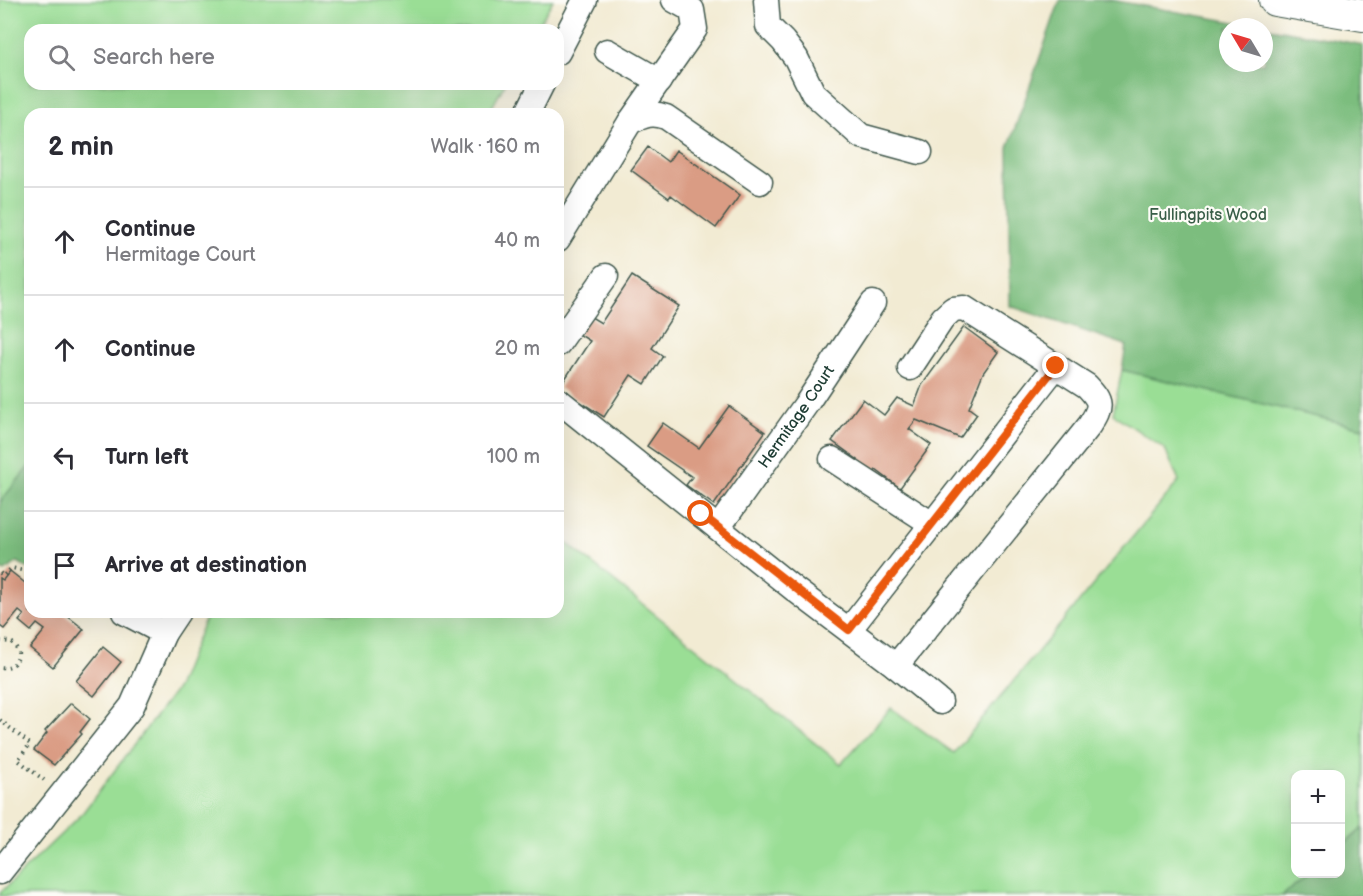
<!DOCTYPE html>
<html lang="en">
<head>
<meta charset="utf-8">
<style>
	:root { --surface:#fff; --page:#f2f2f3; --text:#2b2b33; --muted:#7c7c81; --line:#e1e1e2 }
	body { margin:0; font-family:"Balsamiq Sans",sans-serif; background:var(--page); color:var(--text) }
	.controls { position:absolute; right:18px; bottom:18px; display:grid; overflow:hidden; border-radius:12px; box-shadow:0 6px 24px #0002 }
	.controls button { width:54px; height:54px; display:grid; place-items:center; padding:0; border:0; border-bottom:2px solid var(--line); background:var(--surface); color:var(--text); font:30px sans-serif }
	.compass { position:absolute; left:1219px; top:18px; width:54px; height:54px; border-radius:50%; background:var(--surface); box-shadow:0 6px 24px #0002; rotate:308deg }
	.stop { position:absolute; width:18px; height:18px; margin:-14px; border:4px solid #ea580c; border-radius:50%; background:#fff }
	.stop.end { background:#ea580c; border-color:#fff; box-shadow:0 2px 6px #0008 }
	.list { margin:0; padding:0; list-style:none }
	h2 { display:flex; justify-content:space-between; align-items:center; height:78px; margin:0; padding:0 24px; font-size:26px }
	h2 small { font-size:20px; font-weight:400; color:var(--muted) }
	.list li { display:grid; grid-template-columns:39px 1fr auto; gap:18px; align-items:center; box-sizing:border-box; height:108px; padding:0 24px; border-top:2px solid var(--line) }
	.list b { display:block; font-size:22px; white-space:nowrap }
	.list p { margin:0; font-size:20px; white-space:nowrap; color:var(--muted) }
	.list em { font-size:20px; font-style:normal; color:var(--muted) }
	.icon { flex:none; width:33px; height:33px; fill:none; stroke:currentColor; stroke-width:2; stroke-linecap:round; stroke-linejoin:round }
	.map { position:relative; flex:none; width:1363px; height:896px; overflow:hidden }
	.search { position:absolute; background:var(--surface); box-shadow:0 6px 24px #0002; left:24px; top:24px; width:540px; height:66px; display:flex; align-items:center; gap:15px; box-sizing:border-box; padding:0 21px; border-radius:18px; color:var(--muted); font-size:22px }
	.panel { position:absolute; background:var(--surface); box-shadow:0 6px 24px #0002; left:24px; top:108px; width:540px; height:510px; border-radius:18px }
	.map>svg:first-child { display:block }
	.green { fill:#9ade95; stroke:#5c8e64; stroke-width:1.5 }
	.forest { fill:#7bbd7e; stroke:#4d7d59; stroke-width:1.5 }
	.building { fill:#da9c84 }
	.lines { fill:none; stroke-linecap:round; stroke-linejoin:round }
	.minor-casing { stroke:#3f574c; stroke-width:27 }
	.major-casing { stroke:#3f574c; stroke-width:34 }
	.path { stroke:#3f574c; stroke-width:4; stroke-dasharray:1.5 4.5; stroke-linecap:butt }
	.minor { stroke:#fff; stroke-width:24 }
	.major { stroke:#fff; stroke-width:32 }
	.route { stroke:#ea580c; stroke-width:8 }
	.labels { text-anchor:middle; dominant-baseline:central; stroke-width:4.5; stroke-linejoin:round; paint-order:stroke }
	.park-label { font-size:16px; fill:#385d47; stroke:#fdfcf7 }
	.street-label { font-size:16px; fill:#1f3d34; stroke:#fdfcf7 }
</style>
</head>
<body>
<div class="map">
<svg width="1363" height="896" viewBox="0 0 1363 896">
	<rect width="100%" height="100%" fill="#fdfcf7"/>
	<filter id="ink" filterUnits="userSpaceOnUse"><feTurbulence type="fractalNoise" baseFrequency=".0167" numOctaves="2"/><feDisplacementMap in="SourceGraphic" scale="12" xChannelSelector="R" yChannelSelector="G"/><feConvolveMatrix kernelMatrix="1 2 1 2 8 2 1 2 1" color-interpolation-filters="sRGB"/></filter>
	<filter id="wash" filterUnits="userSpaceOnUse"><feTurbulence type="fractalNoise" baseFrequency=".008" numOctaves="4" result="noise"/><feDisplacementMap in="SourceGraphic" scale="24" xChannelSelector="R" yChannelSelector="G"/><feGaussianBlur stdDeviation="1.35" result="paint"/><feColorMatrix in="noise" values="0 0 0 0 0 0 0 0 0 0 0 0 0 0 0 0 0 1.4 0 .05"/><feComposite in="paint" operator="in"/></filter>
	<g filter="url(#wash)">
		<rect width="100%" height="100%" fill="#f2ebd3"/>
		<path class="green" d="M0 0H553L536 30H30V84H505L488 114H30V466L0 502Z
			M1122 370 1363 428V828L1341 847 1340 774H1296V874H1309L1282 896H0V893L81 815 177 688 208 612H558V536L841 764 891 708 954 753 1179 481 1165 449 1113 414Z"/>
		<path class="forest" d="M1060 0H1111L1262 27H1228V63H1264V27L1363 45V428L1122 370 1126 345 1010 306 1008 148Z
			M30 465V565L27 568 18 562 5 571 0 569V502Z
			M1363 828V896H1282L1309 874H1340L1341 847Z"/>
		<g id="blocks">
			<path class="building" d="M648 147 668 162 676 150 740 195 716 228 671 195 669 198 631 170Z
				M632 276 679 306 652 348 663 356 645 384 631 375 604 417 559 388 590 341 577 333 588 315 601 323Z
				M964 327 998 352 983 373 969 408 977 414 960 438 916 420 909 429 931 445 900 488 876 470 863 487 845 477 858 460 832 441 863 399 884 415 897 398 914 406 922 385Z
				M729 406 765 432 714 505 686 485 692 477 647 446 663 423 699 448Z
				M10 571 30 587V612H62L84 629 53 667 30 648 45 630 37 624 31 631 19 621 24 615 19 611 4 629 0 626V578L3 580Z
				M103 647 121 662 94 696 76 681Z
				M71 703 90 719 80 732 82 734 54 765 34 750 47 733 45 731Z"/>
		</g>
	</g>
	<g filter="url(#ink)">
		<use href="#blocks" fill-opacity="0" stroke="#3f574c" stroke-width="1.5"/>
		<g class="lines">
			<defs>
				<g id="minor">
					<path d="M766 0 768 26 783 41 796 58 813 93 861 136 920 152"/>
					<path d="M607 51 659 81"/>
					<path d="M558 52 585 0"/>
					<path d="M527 114 542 84"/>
					<path d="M630 122 695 29 692 10 674 0"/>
					<path d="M558 239 630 122C644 115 652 112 666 117L760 182"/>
					<path d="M558 344 606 276"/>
					<path d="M558 400 794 589 896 666 940 702"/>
					<path d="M832 459 932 524"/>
					<path id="s1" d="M718 528 807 403 873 303"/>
					<path d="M124 612 164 633"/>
					<path d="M849 630 1056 366"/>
					<path d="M896 666 1090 425C1102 406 1102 402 1087 386L964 308 953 309 943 318 910 368"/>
					<path d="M0 872 132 706 164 633 178 612"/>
				</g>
				<path id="major" d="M1275 0 1363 15"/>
			</defs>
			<use href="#minor" class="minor-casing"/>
			<use href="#major" class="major-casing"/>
			<path class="path" d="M0 573 3 576 12 568 30 572
				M0 641 11 642C25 652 17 670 0 667
				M0 720 30 744 18 760 44 780"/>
			<use href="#minor" class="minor"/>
			<use href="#major" class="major"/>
		</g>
	</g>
	<g class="lines" filter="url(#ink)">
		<path class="route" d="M701 514 849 630 1056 366"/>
	</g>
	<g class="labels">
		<g class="park-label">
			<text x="1208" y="215">Fullingpits Wood</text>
		</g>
		<g class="street-label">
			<text stroke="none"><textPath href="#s1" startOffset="136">Hermitage Court</textPath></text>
		</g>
	</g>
</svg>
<div class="controls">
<button>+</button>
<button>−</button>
</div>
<svg class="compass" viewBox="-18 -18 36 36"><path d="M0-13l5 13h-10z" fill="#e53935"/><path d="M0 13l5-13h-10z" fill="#7c7c81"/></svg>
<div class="stop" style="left:701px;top:514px"></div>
<div class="stop end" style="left:1056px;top:366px"></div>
<div class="search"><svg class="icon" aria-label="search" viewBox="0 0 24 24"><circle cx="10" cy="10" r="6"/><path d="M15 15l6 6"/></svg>Search here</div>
<section class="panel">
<h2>2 min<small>Walk · 160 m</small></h2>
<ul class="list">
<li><svg class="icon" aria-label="ahead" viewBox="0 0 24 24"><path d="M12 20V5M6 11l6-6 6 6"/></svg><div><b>Continue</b><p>Hermitage Court</p></div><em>40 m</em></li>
<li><svg class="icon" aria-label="ahead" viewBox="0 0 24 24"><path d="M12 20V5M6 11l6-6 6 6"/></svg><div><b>Continue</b></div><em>20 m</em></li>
<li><svg class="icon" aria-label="left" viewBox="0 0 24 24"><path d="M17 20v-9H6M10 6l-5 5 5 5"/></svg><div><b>Turn left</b></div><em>100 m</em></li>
<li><svg class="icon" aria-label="arrive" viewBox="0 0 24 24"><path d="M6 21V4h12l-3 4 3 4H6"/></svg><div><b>Arrive at destination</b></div></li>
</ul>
</section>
</div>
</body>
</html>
